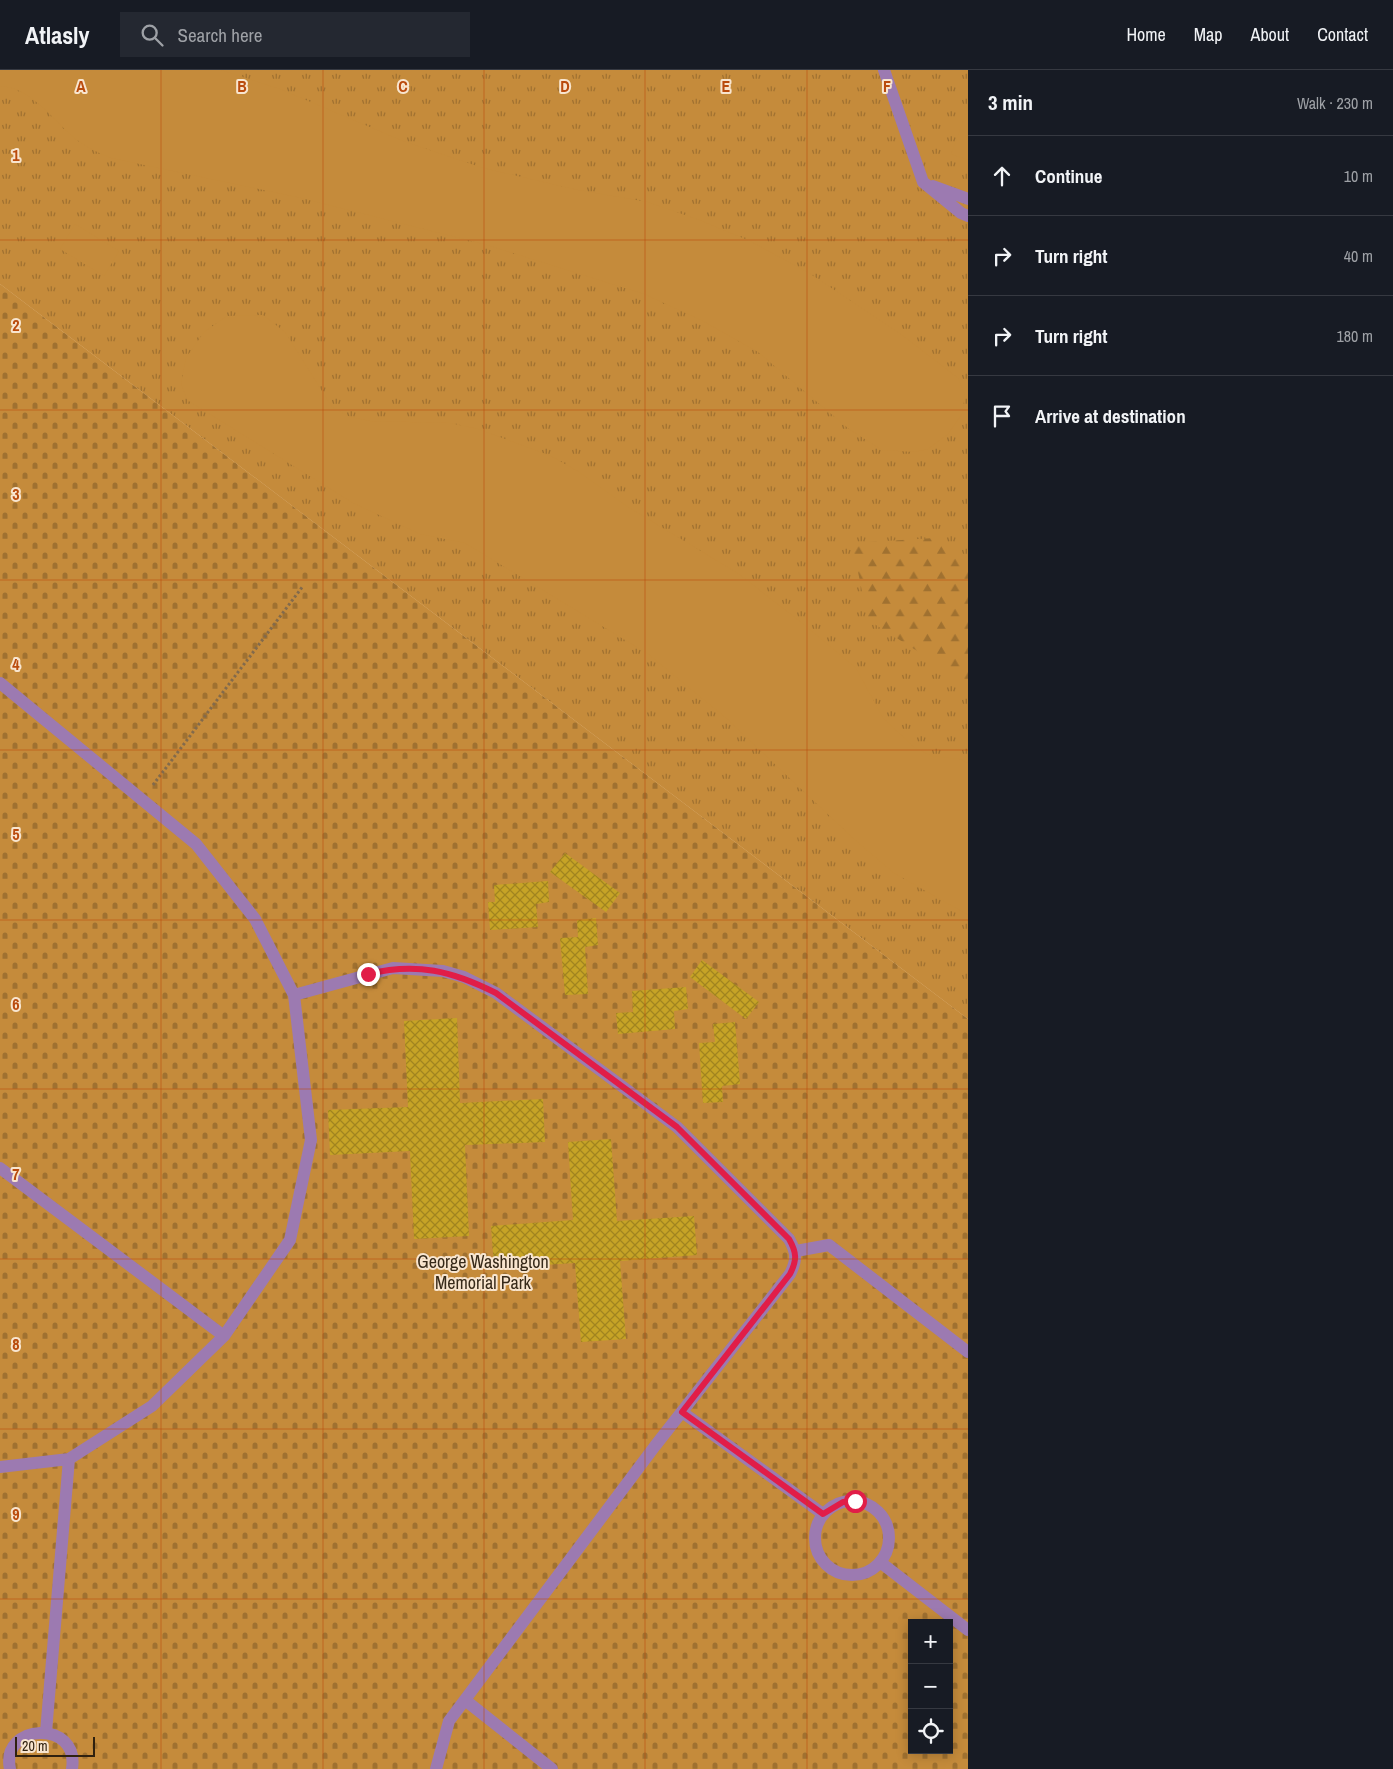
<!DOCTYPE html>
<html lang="en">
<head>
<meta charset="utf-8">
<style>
	:root { --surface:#171b24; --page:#242831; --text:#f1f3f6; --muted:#9ea1a6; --line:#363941 }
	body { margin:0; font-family:"Archivo Narrow",sans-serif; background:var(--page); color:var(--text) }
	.controls { position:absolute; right:15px; bottom:15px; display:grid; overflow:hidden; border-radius:0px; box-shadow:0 2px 12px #0003 }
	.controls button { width:45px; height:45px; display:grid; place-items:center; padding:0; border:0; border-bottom:1px solid var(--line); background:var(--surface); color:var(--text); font:25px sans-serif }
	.scale { position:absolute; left:15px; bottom:12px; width:80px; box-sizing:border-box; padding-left:5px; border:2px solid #2f210f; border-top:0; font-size:14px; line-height:18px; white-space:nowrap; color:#2f210f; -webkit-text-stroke:4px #f8e5cf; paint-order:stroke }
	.stop { position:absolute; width:15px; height:15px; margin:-11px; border:4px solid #e11d48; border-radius:50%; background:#fff }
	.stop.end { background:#e11d48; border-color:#fff; box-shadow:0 1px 5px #0008 }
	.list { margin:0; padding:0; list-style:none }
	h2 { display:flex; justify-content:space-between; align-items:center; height:65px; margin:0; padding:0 20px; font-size:21px }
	h2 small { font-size:16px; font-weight:400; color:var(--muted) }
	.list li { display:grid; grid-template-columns:32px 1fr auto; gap:15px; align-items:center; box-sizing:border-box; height:80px; padding:0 20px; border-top:1px solid var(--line) }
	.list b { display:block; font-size:19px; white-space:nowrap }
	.list em { font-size:16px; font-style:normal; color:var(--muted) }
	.icon { flex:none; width:28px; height:28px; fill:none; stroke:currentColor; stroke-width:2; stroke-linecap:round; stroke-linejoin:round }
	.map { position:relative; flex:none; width:968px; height:1699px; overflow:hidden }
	header { display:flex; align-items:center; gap:30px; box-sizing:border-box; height:70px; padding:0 25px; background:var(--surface); border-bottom:1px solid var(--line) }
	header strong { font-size:24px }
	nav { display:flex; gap:28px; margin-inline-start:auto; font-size:18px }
	.search { width:350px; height:45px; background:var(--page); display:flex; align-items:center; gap:12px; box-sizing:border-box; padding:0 18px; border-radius:0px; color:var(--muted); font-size:19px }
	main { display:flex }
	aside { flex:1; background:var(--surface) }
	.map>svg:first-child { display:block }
	.grass { fill:url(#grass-tufts) }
	.forest { fill:url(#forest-firs) }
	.cemetery { fill:url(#cemetery-stones); fill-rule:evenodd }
	.park { fill:#c58b3b }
	.building { fill:url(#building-cross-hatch) }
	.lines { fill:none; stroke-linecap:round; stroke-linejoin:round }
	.path { stroke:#826a4c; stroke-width:3; stroke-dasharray:2.5 2.5; stroke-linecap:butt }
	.service { stroke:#9c7ab1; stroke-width:12 }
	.route { stroke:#e11d48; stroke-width:6 }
	.grid { fill:none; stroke:#ba4b0d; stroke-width:1; stroke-opacity:0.55 }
	.labels { text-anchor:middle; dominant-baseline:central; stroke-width:4; stroke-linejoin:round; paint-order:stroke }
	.park-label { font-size:18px; fill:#362918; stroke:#f8e5cf }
	.grid-label { font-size:16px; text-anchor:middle; font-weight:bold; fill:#ba4b0d; stroke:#f8e5cf; stroke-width:4; stroke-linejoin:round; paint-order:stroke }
</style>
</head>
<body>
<header>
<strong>Atlasly</strong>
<div class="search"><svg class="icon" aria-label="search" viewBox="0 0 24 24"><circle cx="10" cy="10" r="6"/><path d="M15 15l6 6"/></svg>Search here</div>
<nav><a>Home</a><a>Map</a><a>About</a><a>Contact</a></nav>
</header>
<main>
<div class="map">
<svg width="968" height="1699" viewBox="0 0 968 1699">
	<defs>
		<pattern id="grass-tufts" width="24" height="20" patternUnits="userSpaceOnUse" patternTransform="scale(1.25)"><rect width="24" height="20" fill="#c58b3b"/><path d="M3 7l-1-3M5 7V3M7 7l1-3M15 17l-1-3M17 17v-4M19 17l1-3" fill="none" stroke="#a07130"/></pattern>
		<pattern id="forest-firs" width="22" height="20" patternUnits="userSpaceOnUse" patternTransform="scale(1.25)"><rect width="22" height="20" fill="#c58b3b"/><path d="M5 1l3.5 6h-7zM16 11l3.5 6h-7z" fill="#a07130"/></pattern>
		<pattern id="cemetery-stones" width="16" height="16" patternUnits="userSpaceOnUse" patternTransform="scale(1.25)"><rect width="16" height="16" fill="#c58b3b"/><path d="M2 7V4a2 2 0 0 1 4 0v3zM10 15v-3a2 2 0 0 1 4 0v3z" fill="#a07130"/></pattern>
		<pattern id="building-cross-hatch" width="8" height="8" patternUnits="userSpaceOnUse" patternTransform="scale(1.25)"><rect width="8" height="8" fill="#c6a326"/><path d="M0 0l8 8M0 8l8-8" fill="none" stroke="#a1841f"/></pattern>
	</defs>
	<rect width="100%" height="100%" fill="#e6c194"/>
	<path class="grass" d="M0 0H968V949L0 214Z"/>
	<path class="forest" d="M935 468 968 487V613L868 550 852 473Z"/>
	<path class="cemetery" d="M0 214 968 949V1699H0ZM912 1553H949V1680H912Z"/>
	<path class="park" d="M0 0H221L280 19 403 71 483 98 578 120 648 132 702 151 750 171 809 203 902 265 958 308 965 325 962 344 948 364 928 379 914 382 882 380 849 359 758 282 701 250 644 224 487 175 301 128 111 88C99 83 88 78 77 70 53 51 33 18 0 16Z
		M968 38V90L951 84Z
		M75 154 119 181 104 206 60 179Z
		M263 245 285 262 332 337 350 347 370 351 450 353 478 359 551 386 579 402 628 437 739 504 802 553 856 598 883 648 915 678 932 686 959 689 968 693V845L894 803 855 770 725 647 648 584 465 473 420 464 353 433 187 330 181 313 186 288 204 262 227 246Z"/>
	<path class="building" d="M565 783 620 823 606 842 550 802Z
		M548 811 549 832 536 834 538 857 490 860 488 832H495L494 815Z
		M596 848 598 875 585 877 588 924 565 925 560 868 578 867 577 850Z
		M702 890 759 932 746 949 690 907Z
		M686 917 688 939 674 941 675 959 618 964 616 943 633 942 632 921Z
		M457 948 460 1033 543 1029 545 1072 465 1075 469 1166 414 1169 410 1081 330 1085 328 1040 408 1037 404 951Z
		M735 952 740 1014 722 1016 723 1032 703 1033 699 973 715 972 713 954Z
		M611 1069 617 1151 694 1146 697 1185 620 1191 626 1269 581 1272 575 1193 494 1198 491 1156 573 1150 568 1072Z"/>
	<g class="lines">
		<path class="path" d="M153 715 303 516"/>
		<path class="service" d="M884 0 923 112 961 143 968 146
			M933 116 968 129
			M0 613 196 774 255 849 294 925 311 1070 290 1170 224 1266 152 1336 69 1389 0 1397
			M294 925 393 898 443 901 464 907 496 923 677 1057 789 1169C797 1183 797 1190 790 1204L655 1376 449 1651 436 1699
			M0 1098 224 1266
			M796 1181 829 1175 968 1282
			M682 1342 823 1444
			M815 1468a37 37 0 1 1 74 0a37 37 0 1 1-74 0Z
			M880 1492 968 1560
			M465 1630 552 1699
			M46 1662 69 1389
			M10 1699C0 1653 80 1649 72 1699"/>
	</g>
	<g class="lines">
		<path class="route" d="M368 904C417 892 452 901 496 923L677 1057 789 1169C797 1183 797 1190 790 1204L682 1342 823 1444 843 1432 855 1431"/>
	</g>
	<path class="grid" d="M161 0V1699M323 0V1699M484 0V1699M645 0V1699M807 0V1699M0 170H968M0 340H968M0 510H968M0 680H968M0 850H968M0 1019H968M0 1189H968M0 1359H968M0 1529H968"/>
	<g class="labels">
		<g class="park-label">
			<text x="483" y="1191">George Washington<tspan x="483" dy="21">Memorial Park</tspan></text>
		</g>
	</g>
	<g class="grid-label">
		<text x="81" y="22">A</text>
		<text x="242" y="22">B</text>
		<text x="403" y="22">C</text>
		<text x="565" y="22">D</text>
		<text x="726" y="22">E</text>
		<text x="887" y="22">F</text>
		<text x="16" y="91">1</text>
		<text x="16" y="261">2</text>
		<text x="16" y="430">3</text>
		<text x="16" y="600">4</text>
		<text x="16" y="770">5</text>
		<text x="16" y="940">6</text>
		<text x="16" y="1110">7</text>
		<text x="16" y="1280">8</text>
		<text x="16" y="1450">9</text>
	</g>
</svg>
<div class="controls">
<button>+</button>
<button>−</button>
<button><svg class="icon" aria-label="locate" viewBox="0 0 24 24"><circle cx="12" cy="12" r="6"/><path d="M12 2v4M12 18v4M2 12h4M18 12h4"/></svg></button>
</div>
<div class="scale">20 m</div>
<div class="stop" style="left:855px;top:1431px"></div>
<div class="stop end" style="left:368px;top:904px"></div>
</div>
<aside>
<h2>3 min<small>Walk · 230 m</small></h2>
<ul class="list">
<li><svg class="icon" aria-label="ahead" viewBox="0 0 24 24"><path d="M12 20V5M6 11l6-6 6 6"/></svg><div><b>Continue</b></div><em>10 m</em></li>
<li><svg class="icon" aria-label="right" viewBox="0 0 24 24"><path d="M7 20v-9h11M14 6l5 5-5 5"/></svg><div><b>Turn right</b></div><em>40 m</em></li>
<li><svg class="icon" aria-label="right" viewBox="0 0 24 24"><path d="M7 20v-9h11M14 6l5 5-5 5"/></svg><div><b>Turn right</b></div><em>180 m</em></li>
<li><svg class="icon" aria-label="arrive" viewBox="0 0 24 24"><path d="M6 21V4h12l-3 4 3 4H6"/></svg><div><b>Arrive at destination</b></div></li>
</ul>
</aside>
</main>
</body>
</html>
